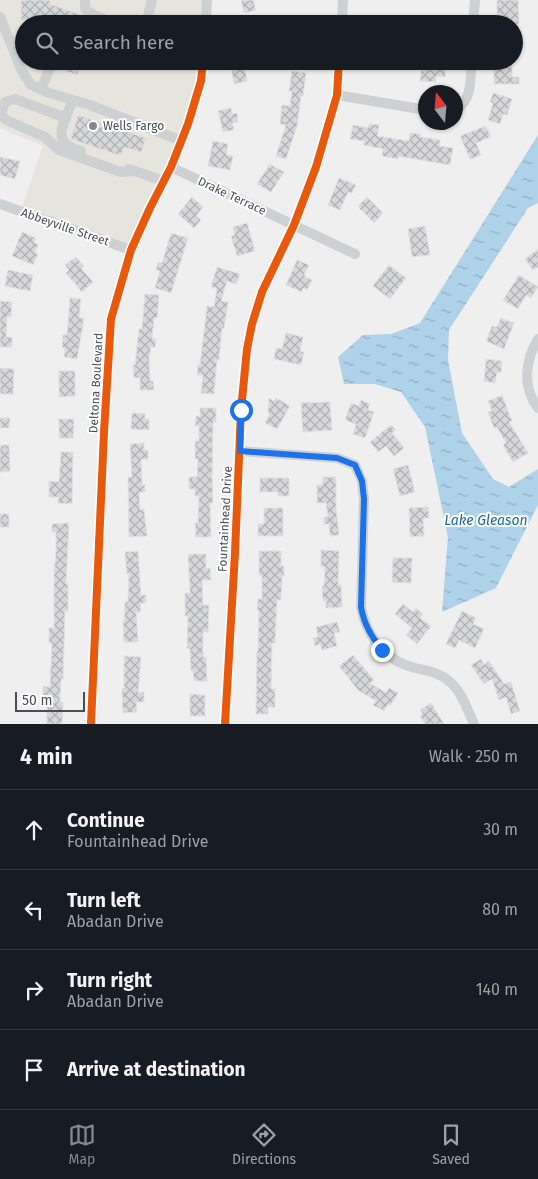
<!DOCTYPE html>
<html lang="en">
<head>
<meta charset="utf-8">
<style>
	:root { --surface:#171b24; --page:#242831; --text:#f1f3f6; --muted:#9ea1a6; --line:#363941; --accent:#83878e }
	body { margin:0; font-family:"Fira Sans",sans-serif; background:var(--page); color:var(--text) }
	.compass { position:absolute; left:418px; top:85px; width:45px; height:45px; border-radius:50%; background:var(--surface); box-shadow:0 1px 4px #0004; rotate:344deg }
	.scale { position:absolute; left:15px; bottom:12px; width:70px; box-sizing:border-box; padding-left:5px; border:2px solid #484f5a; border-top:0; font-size:14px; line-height:18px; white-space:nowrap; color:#484f5a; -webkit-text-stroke:4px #fff; paint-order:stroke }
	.stop { position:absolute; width:15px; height:15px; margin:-11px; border:4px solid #1a73e8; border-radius:50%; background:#fff }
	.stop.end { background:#1a73e8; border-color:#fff; box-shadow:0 1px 5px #0008 }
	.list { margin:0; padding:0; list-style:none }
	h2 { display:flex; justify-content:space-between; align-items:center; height:65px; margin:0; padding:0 20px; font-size:21px }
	h2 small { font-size:16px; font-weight:400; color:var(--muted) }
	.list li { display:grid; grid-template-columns:32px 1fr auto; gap:15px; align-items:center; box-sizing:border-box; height:80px; padding:0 20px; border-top:1px solid var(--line) }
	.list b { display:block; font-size:19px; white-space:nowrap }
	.list p { margin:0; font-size:16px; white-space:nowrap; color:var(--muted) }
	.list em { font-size:16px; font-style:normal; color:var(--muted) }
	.icon { flex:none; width:28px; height:28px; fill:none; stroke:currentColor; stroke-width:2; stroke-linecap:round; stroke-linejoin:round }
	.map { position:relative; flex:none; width:538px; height:724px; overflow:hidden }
	.search { position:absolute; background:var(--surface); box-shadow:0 1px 4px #0004; left:15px; right:15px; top:15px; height:55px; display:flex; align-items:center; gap:12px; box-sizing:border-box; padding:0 18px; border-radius:28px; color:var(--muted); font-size:19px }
	.sheet { height:385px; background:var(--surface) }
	nav { display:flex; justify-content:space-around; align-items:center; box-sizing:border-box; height:70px; border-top:1px solid var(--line); background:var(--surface); font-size:14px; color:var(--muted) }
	nav a { display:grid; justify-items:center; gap:2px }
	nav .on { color:var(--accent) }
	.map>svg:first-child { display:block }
	.commercial { fill:#e5e4dd }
	.water { fill:url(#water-ripples) }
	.building { fill:url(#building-cross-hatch); stroke:#e1e1e2 }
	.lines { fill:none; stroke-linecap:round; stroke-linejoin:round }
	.minor { stroke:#ced0d2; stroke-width:10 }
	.cycleway-casing { stroke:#fff; stroke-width:11 }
	.cycleway { stroke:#e8590c; stroke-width:8 }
	.route { stroke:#1a73e8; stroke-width:6 }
	.poi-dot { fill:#83878e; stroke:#fff; stroke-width:2 }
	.labels { text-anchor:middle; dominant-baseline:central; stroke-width:4; stroke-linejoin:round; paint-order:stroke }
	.poi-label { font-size:12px; fill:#484f5a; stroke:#fff; text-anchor:start }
	.street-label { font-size:12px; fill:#484f5a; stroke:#fff }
	.water-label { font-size:14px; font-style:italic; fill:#186c9d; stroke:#fff }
</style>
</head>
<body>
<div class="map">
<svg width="538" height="724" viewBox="0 0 538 724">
	<defs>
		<pattern id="water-ripples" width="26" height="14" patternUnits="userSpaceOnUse" patternTransform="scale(1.25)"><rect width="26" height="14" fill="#aed2e7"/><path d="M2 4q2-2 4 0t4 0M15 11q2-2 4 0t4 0" fill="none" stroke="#90adbe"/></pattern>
		<pattern id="building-cross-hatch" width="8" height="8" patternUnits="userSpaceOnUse" patternTransform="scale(1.25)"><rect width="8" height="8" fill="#d7d7d9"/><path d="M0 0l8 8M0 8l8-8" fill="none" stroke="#b0b1b3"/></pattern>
	</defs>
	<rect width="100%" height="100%" fill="#f0efef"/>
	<path class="commercial" d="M0 0H203L201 24H24V61H198L196 80 185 118 167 165 145 205 128 244 22 207 43 146 0 128Z"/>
	<path class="water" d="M538 135V203L528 208 449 330 448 360 462 433 493 479 509 487 538 469V505L496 588 442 612 448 537 425 427 401 392 375 384H344L338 357 363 335 391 334 420 323Z"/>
	<path class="building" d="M21 0H50V4L83 16 97 24H31L21 20Z
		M241 0H253L256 10 244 13Z
		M497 0H518L519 24H497Z
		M60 61H83L77 75 57 68Z
		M244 61 247 81 234 84 230 62Z
		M422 61H447L445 77 436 76V82L420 81Z
		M494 61H507V65H512V77H519V84H494Z
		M292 71 306 73 303 96H301L297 126 286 159 276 156 286 125 280 124 282 105 290 106 292 91H289Z
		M493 93 512 99 507 115 503 114 500 124 488 120 493 103 490 102Z
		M231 108 232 114 237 113 238 122 232 123 234 130 223 132 218 111Z
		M78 115 146 138 141 152 124 147 121 156 71 139Z
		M369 124 379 125 377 136 409 141 410 133 421 134 420 137 440 140V146L453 148 450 165 398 156V159L382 156 383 149 364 145V141L350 139 353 125 368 128Z
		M486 126 491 137 476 143 481 155 470 159 460 136Z
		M213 141 228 144 226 155 233 156 230 170 208 166Z
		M0 157 20 161 15 179 0 175Z
		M270 164 284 172 271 192 257 184Z
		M339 178 356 185 352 193 348 192 340 210 328 205Z
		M192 197 203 207 196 216 201 220 194 228 178 214Z
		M367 197 383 213 374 223 359 208V205Z
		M247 223 255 251 237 256 231 236 235 235 233 227Z
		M425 226 430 255 412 257 408 229Z
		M22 232 36 238 34 243 38 244 35 253 38 254 33 265 12 256Z
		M171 233 188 238 171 293 155 288 160 271 156 270 158 262 162 263Z
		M538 249V267L533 270 525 259Z
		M76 257 84 266 81 268 93 282 82 292 66 273 69 270 65 265Z
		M297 260 309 265 304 275H306L305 277 312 280 307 290 303 288 302 292 286 285Z
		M389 265 406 278 390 299 373 286Z
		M217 267 240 274 236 284 227 281 221 301 228 302 224 328H222L219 360H217L214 394 201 393 203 375H197L198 365H200L207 306 214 307 217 288 211 287Z
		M8 270 33 275 30 291 5 286Z
		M519 275 538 287 531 298 526 295 518 309 503 300Z
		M145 294 159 295 157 318H154L152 339H156L155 347H151L149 358 150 381H153L154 390H140V378H134L133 365H135L139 329H142Z
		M70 298 81 299 79 318H84L77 359 64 357 65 348 62 347 63 335H67Z
		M0 301 12 302 11 317 7 316 6 337H12V347H0Z
		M501 318 514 323 504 349 486 341 492 326 497 327Z
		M286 333 303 337 300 351 304 352 301 365 274 359 276 348 282 349Z
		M486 359 502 361 501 372H497L495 383 484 381Z
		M0 368 14 369 13 394H0Z
		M59 371H75V396L59 397Z
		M502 395 512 421 509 422 528 453 513 462 503 445 506 443 497 427 494 428 488 412 492 411 488 401Z
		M269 398 274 401 276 398 290 406 277 429 265 423 270 414 268 413Z
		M361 400 370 404 368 410 374 412 365 438 353 434 356 424 345 420 351 403 359 406Z
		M330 402 332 430 303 432 301 403Z
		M200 408H216V422H213L212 477 213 503H210L211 537H196L195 523H198L199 496H195V489H189V477H197L198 459H195V441H199V426H195L196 416H200Z
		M132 413 145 414V419H149V430L131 429Z
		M0 418H10L9 428H0Z
		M59 419H74L73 438H59Z
		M391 425 396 430 392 433 404 448 394 456 386 446 378 452 370 442Z
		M144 443V450H148V459H141L142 485H145V492H139L140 510 144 509 147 536 129 537 128 477H132L130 444Z
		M0 445H9L10 471 0 472Z
		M61 452H73L72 504 58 503 59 497H49V481L59 482Z
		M408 465 415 492 400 496 393 469Z
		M323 477H336V508L339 535 330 536 329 524H324V517H328L326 503H317V485H323Z
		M260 478H289V496H278V492H260Z
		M428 507 429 518H423L424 536 410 537 409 508Z
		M264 508H283V536H258V524H264Z
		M0 514H9V527H0Z
		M69 523 66 584H68V611H65L63 679H61L60 702H63L62 724H47V702H43V686L50 687 52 643H49V628H54V575L56 551V532H52V524Z
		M321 550 339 551 338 585H341L342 607 326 608V601H323L322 586H324L325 566 321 567Z
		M138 551 141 595H146V603H141L140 612H136L138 642H124L123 621H124L125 602H128L129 573 127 574 125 552Z
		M259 551H281V566H284V576H282L281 600H277L275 643H272L271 689H275V707H268V714H256L257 651H258L259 610H257L258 599H262V575H259Z
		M188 554H206V569L210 568 211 580H202L203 605H209L208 632H203V657H206L207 681H194L193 671H191L190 649 187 648 188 616H185V593H190Z
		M393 558H412L411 583 392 582Z
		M403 604 413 612 416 608 423 614 420 618 431 626 417 644 406 635 412 628 395 614Z
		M462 611 476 618 473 624 484 629 475 648 459 640 455 648 446 644Z
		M337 622 340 632 334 633 337 646 322 650 320 644 315 646 313 638 318 637 316 627Z
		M353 655 374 680 370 683 386 693 389 688 398 693 390 706 388 704 384 711 373 705 376 701 358 690 339 666Z
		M124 656 141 657 138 693 144 692V702H136L137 712 123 713 122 689 124 688Z
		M481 659 484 665 489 661 504 684 511 682 520 711 511 714 506 697 499 700 492 679 484 684 471 665Z
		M190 694 205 695V716H190Z
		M431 703 444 724H425L420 716 423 714 420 710Z"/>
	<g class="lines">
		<path class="minor" d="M85 0V9L96 16 118 24
			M0 17 21 69 31 85 49 93 90 105 182 141
			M146 24 152 0
			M206 24 207 0
			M342 24 343 0
			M473 24 475 0
			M41 89 53 61
			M337 95 426 110
			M73 100C69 111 55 134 65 143 69 147 76 149 81 151
			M456 109C472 101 471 78 471 61
			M66 118 15 99 5 102 1 114 6 120 45 137 59 150 121 172 135 171
			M171 167 355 254
			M129 169 164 181
			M0 204 131 250
			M538 339C525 361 522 387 538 408
			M240 451 337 458 355 465 362 481 364 499 361 607C366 632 380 656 406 665 420 671 437 670 449 681 462 692 467 709 474 724
			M91 724 104 432 111 319 131 250 150 208 171 167 188 124 201 81 203 61
			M225 724 235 553 241 410 247 349 252 324 262 292 294 225 316 167 337 95 339 61"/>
		<defs>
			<path id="cycleway" d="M91 724 104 432 111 319 131 250 150 208 171 167 188 124 201 81 203 61
				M225 724 235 553 241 410 247 349 252 324 262 292 294 225 316 167 337 95 339 61"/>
		</defs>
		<use href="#cycleway" class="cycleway-casing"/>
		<use href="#cycleway" class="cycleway"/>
	</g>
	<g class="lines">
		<path class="route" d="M241 410 240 451 337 458 355 465 362 481 364 499 361 607C364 624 371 636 382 650"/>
	</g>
	<circle class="poi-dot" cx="93" cy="126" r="5"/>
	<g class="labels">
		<g class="poi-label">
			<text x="103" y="126">Wells Fargo</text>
		</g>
		<g class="street-label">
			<text transform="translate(232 196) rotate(25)">Drake Terrace</text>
			<text transform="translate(65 227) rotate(19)">Abbeyville Street</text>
			<text transform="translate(96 383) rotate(-87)">Deltona Boulevard</text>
			<text transform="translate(225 519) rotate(-87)">Fountainhead Drive</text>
		</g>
		<g class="water-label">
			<text x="486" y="520">Lake Gleason</text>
		</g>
	</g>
</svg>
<svg class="compass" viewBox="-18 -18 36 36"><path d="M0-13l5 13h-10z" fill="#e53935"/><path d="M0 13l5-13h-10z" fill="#9ea1a6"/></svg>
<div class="scale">50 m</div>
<div class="stop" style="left:241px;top:410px"></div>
<div class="stop end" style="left:382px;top:650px"></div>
<div class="search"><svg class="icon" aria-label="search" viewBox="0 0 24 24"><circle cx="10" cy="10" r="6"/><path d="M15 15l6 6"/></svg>Search here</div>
</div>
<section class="sheet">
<h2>4 min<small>Walk · 250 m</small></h2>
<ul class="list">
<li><svg class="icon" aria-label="ahead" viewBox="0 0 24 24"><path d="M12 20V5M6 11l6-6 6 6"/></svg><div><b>Continue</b><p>Fountainhead Drive</p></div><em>30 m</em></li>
<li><svg class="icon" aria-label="left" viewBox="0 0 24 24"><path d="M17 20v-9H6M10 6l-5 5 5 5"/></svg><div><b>Turn left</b><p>Abadan Drive</p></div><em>80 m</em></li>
<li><svg class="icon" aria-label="right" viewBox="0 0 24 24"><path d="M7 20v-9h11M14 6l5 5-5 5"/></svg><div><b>Turn right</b><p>Abadan Drive</p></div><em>140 m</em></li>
<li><svg class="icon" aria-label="arrive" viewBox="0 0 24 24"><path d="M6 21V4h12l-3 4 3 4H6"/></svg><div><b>Arrive at destination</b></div></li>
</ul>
</section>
<nav>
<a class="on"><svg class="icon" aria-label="map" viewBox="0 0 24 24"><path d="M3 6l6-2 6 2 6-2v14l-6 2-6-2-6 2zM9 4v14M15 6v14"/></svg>Map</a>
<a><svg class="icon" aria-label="directions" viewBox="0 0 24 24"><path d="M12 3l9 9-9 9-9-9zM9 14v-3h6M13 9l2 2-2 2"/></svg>Directions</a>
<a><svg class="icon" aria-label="saved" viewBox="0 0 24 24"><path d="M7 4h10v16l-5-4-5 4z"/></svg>Saved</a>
</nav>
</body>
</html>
